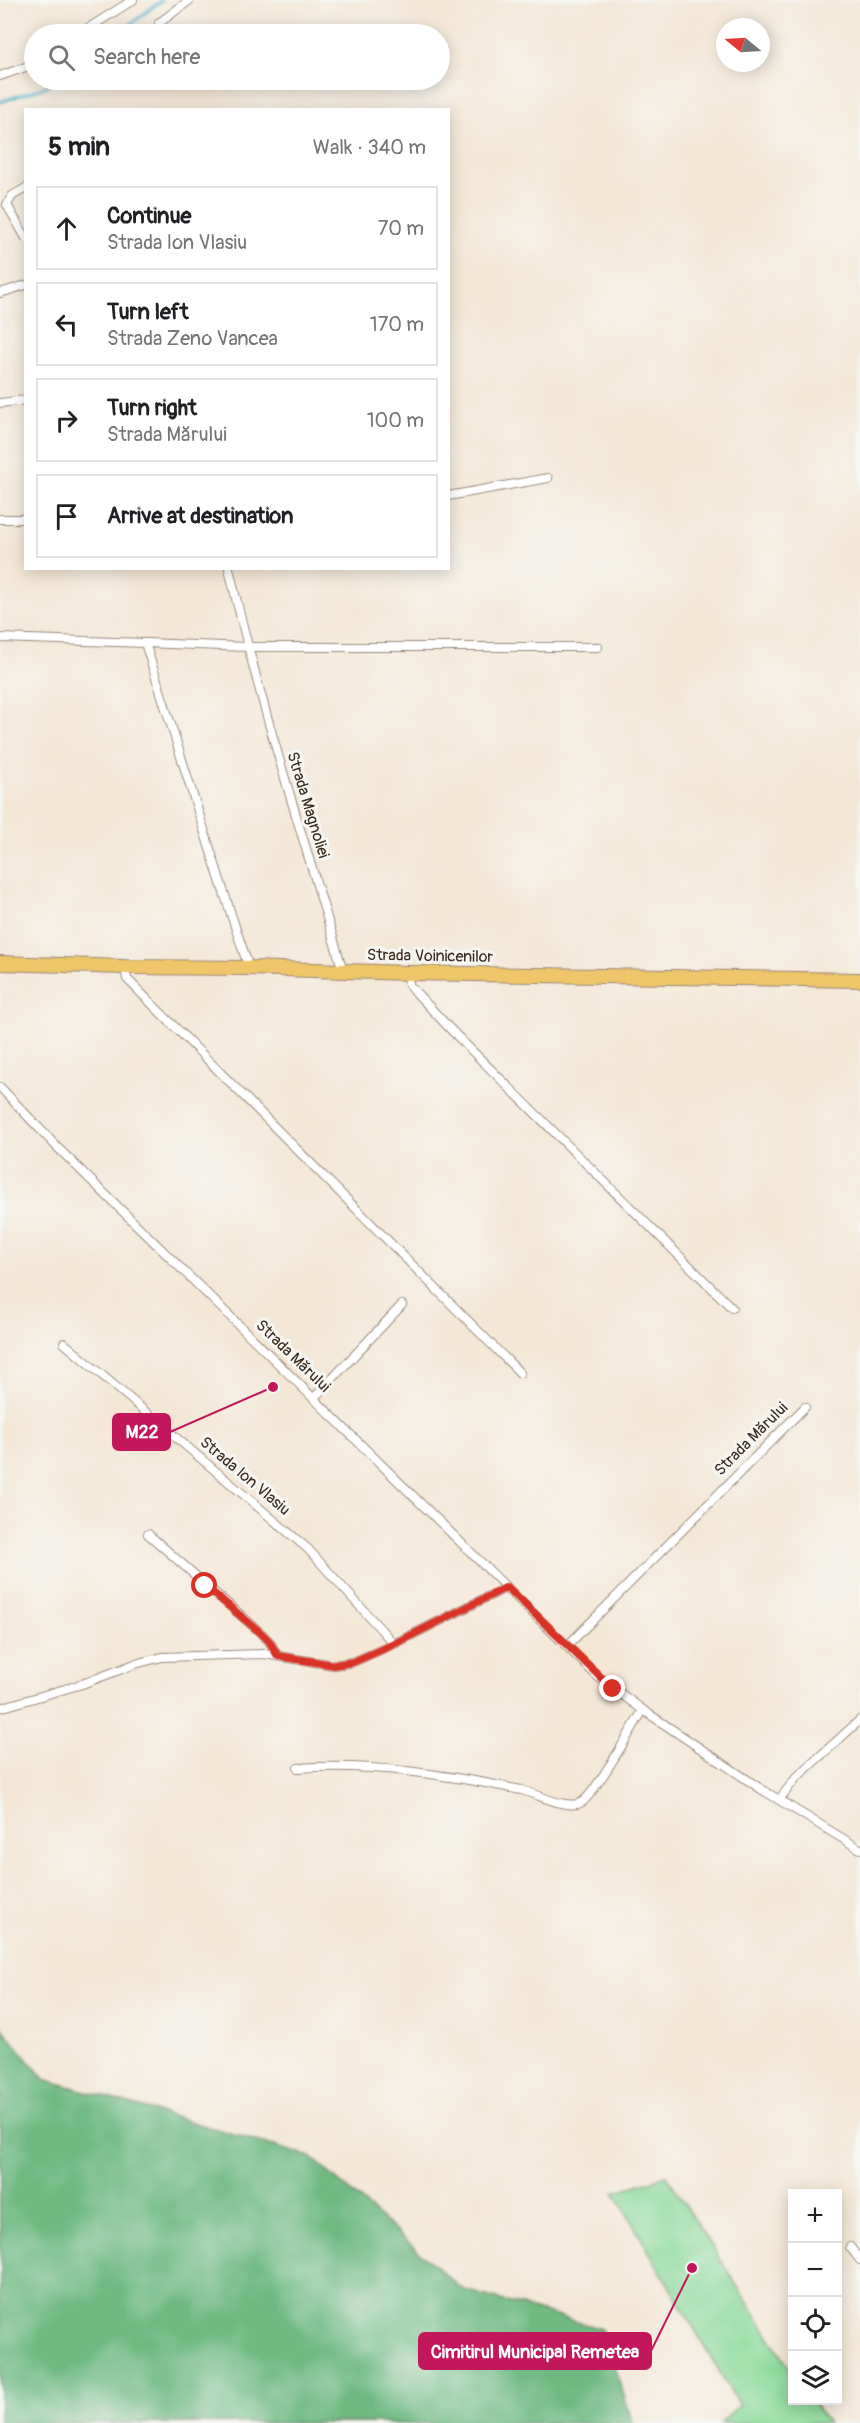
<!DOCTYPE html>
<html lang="en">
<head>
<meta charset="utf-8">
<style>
	:root { --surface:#fff; --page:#f6f6f6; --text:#202124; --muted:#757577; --line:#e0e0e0 }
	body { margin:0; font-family:Pangolin,sans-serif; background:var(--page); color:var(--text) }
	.controls { position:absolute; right:18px; bottom:18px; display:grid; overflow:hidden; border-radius:0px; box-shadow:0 3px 15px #0003 }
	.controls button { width:54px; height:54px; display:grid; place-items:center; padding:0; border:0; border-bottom:2px solid var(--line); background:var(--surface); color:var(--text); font:30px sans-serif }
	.compass { position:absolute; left:716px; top:18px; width:54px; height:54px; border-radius:50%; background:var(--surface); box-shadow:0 3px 15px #0003; rotate:288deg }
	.stop { position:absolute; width:18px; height:18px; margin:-14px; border:4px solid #d93025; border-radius:50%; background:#fff }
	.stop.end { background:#d93025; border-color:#fff; box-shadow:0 2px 6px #0008 }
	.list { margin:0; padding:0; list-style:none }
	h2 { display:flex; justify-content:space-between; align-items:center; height:78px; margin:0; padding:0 24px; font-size:26px }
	h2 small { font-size:20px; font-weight:400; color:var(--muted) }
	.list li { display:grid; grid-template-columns:39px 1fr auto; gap:18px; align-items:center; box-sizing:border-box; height:84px; margin:0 12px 12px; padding:0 12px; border:2px solid var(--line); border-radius:0px }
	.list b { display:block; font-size:22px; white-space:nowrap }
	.list p { margin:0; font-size:20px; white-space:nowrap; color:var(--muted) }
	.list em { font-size:20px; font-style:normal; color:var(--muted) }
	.icon { flex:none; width:33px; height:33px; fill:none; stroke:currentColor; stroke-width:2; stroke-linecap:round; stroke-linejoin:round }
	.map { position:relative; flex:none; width:860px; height:2423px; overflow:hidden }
	.search { position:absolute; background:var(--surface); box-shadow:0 3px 15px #0003; left:24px; top:24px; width:426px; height:66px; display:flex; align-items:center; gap:15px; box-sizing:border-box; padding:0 21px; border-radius:33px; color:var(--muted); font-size:22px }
	.panel { position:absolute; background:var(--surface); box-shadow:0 3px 15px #0003; left:24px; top:108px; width:426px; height:462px; border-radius:0px }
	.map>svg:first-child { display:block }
	.green { fill:#8bda9a; stroke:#63825c; stroke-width:1.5 }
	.forest { fill:#70ba82; stroke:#567250; stroke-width:1.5 }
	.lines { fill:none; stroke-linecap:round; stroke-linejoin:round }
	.stream { stroke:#4fb2cd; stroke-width:3 }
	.street-casing { stroke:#98887a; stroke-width:10 }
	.primary-casing { stroke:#98887a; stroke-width:16 }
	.street { stroke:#fff; stroke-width:8 }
	.primary { stroke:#eec569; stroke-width:14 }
	.route { stroke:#d93025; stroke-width:8 }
	.labels { text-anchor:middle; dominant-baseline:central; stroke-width:6; stroke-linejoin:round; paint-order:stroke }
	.street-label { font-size:16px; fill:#3b2a1e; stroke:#f6f6f2 }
	.leader { fill:none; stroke:#c2185b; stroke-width:2 }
	.callout-dot { fill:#c2185b; stroke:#f6f6f2; stroke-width:2 }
	.callout { fill:#c2185b; stroke:#c2185b; stroke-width:2 }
	.callout-label { font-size:18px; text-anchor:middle; font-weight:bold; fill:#fff }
</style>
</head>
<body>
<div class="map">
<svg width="860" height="2423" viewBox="0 0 860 2423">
	<rect width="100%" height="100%" fill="#f6f6f2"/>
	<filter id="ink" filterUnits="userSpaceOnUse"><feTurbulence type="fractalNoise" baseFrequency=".0167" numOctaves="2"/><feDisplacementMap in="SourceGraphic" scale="12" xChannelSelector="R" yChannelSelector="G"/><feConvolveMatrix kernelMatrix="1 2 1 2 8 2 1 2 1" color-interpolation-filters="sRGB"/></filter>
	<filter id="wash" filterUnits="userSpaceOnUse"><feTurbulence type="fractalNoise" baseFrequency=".008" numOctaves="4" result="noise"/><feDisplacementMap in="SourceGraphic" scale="24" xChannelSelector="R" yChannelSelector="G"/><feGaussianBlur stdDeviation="1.35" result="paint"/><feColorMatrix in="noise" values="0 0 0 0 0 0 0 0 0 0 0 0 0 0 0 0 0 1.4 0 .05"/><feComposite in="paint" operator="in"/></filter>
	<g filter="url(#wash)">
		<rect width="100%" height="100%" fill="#f4e7d6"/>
		<path class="green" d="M667 2176 792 2372V2400L812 2401 828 2423H721L739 2405 614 2192Z"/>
		<path class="forest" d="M0 2025 44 2079 311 2157 462 2289 602 2329 633 2423H0Z"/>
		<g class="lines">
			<path class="stream" d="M118 34 162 0
				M0 102 45 87 57 80"/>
		</g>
	</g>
	<g filter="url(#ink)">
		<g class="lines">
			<defs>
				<path id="street" d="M159 23 190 0
					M79 34 133 0
					M0 76 34 64
					M26 188 12 196 7 205 26 238
					M0 293 26 285
					M0 403 26 400
					M448 496 548 478
					M0 519H26
					M229 568C260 705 303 837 343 971
					M0 638 145 643C180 751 212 860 249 968
					M145 643 247 647H598
					M125 967 127 979 520 1373
					M408 973 409 985 454 1033 732 1308
					M0 1087 56 1146 598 1677 643 1710 761 1789 860 1849
					M64 1343 308 1549 394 1644
					M314 1398 402 1305
					M148 1534 261 1633 269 1641 278 1656
					M567 1646 805 1407
					M0 1708 82 1684 135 1664 162 1657 264 1654 334 1665 353 1662 394 1644 507 1587
					M298 1768C373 1763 448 1775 521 1790 537 1794 569 1811 582 1802 595 1794 633 1727 643 1710
					M779 1800 796 1778 860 1720
					M850 2247 860 2260"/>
				<path id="primary" d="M0 963 125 967 249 968 408 973 860 980"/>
			</defs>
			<use href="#street" class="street-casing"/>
			<use href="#primary" class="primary-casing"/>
			<use href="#street" class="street"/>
			<use href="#primary" class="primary"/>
		</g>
	</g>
	<g class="lines" filter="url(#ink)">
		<path class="route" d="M205 1586 261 1633 269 1641 278 1656 334 1665 353 1662 392 1645 507 1587 613 1689"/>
	</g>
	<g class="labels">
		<g class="street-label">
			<text transform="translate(308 805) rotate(73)">Strada Magnoliei</text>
			<text transform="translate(430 956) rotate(1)">Strada Voinicenilor</text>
			<text transform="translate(293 1356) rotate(44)">Strada Mărului</text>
			<text transform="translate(751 1439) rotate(-45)">Strada Mărului</text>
			<text transform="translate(245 1476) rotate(40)">Strada Ion Vlasiu</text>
		</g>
	</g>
	<path class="leader" d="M273 1387L170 1432M692 2268L651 2351"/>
	<g class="callout-dot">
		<circle cx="273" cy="1387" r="6"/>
		<circle cx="692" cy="2268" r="6"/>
	</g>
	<g class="callout">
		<rect x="113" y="1414" width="57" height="36" rx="6"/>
		<rect x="419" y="2333" width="232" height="36" rx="6"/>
	</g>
	<g class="callout-label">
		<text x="142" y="1438">M22</text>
		<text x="535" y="2358">Cimitirul Municipal Remetea</text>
	</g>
</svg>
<div class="controls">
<button>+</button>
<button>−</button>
<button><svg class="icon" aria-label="locate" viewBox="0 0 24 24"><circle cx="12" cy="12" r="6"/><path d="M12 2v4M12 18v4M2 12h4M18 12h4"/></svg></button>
<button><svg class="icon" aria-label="layers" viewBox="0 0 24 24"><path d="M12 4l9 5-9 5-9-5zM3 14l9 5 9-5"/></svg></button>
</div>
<svg class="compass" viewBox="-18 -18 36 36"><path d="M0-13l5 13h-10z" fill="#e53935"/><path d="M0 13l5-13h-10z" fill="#757577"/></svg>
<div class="stop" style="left:205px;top:1586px"></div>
<div class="stop end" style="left:613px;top:1689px"></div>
<div class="search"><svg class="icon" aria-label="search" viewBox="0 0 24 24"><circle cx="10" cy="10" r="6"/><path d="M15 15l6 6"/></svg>Search here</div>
<section class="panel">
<h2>5 min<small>Walk · 340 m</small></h2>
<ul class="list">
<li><svg class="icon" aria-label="ahead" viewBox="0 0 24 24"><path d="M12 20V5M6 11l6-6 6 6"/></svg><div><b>Continue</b><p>Strada Ion Vlasiu</p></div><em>70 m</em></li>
<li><svg class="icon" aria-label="left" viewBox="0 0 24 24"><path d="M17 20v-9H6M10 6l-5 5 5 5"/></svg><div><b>Turn left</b><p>Strada Zeno Vancea</p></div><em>170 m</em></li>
<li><svg class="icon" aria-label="right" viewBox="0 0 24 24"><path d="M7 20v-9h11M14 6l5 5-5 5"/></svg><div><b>Turn right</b><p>Strada Mărului</p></div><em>100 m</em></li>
<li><svg class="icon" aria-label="arrive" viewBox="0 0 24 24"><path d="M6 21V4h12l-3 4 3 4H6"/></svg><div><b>Arrive at destination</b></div></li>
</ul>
</section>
</div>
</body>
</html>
